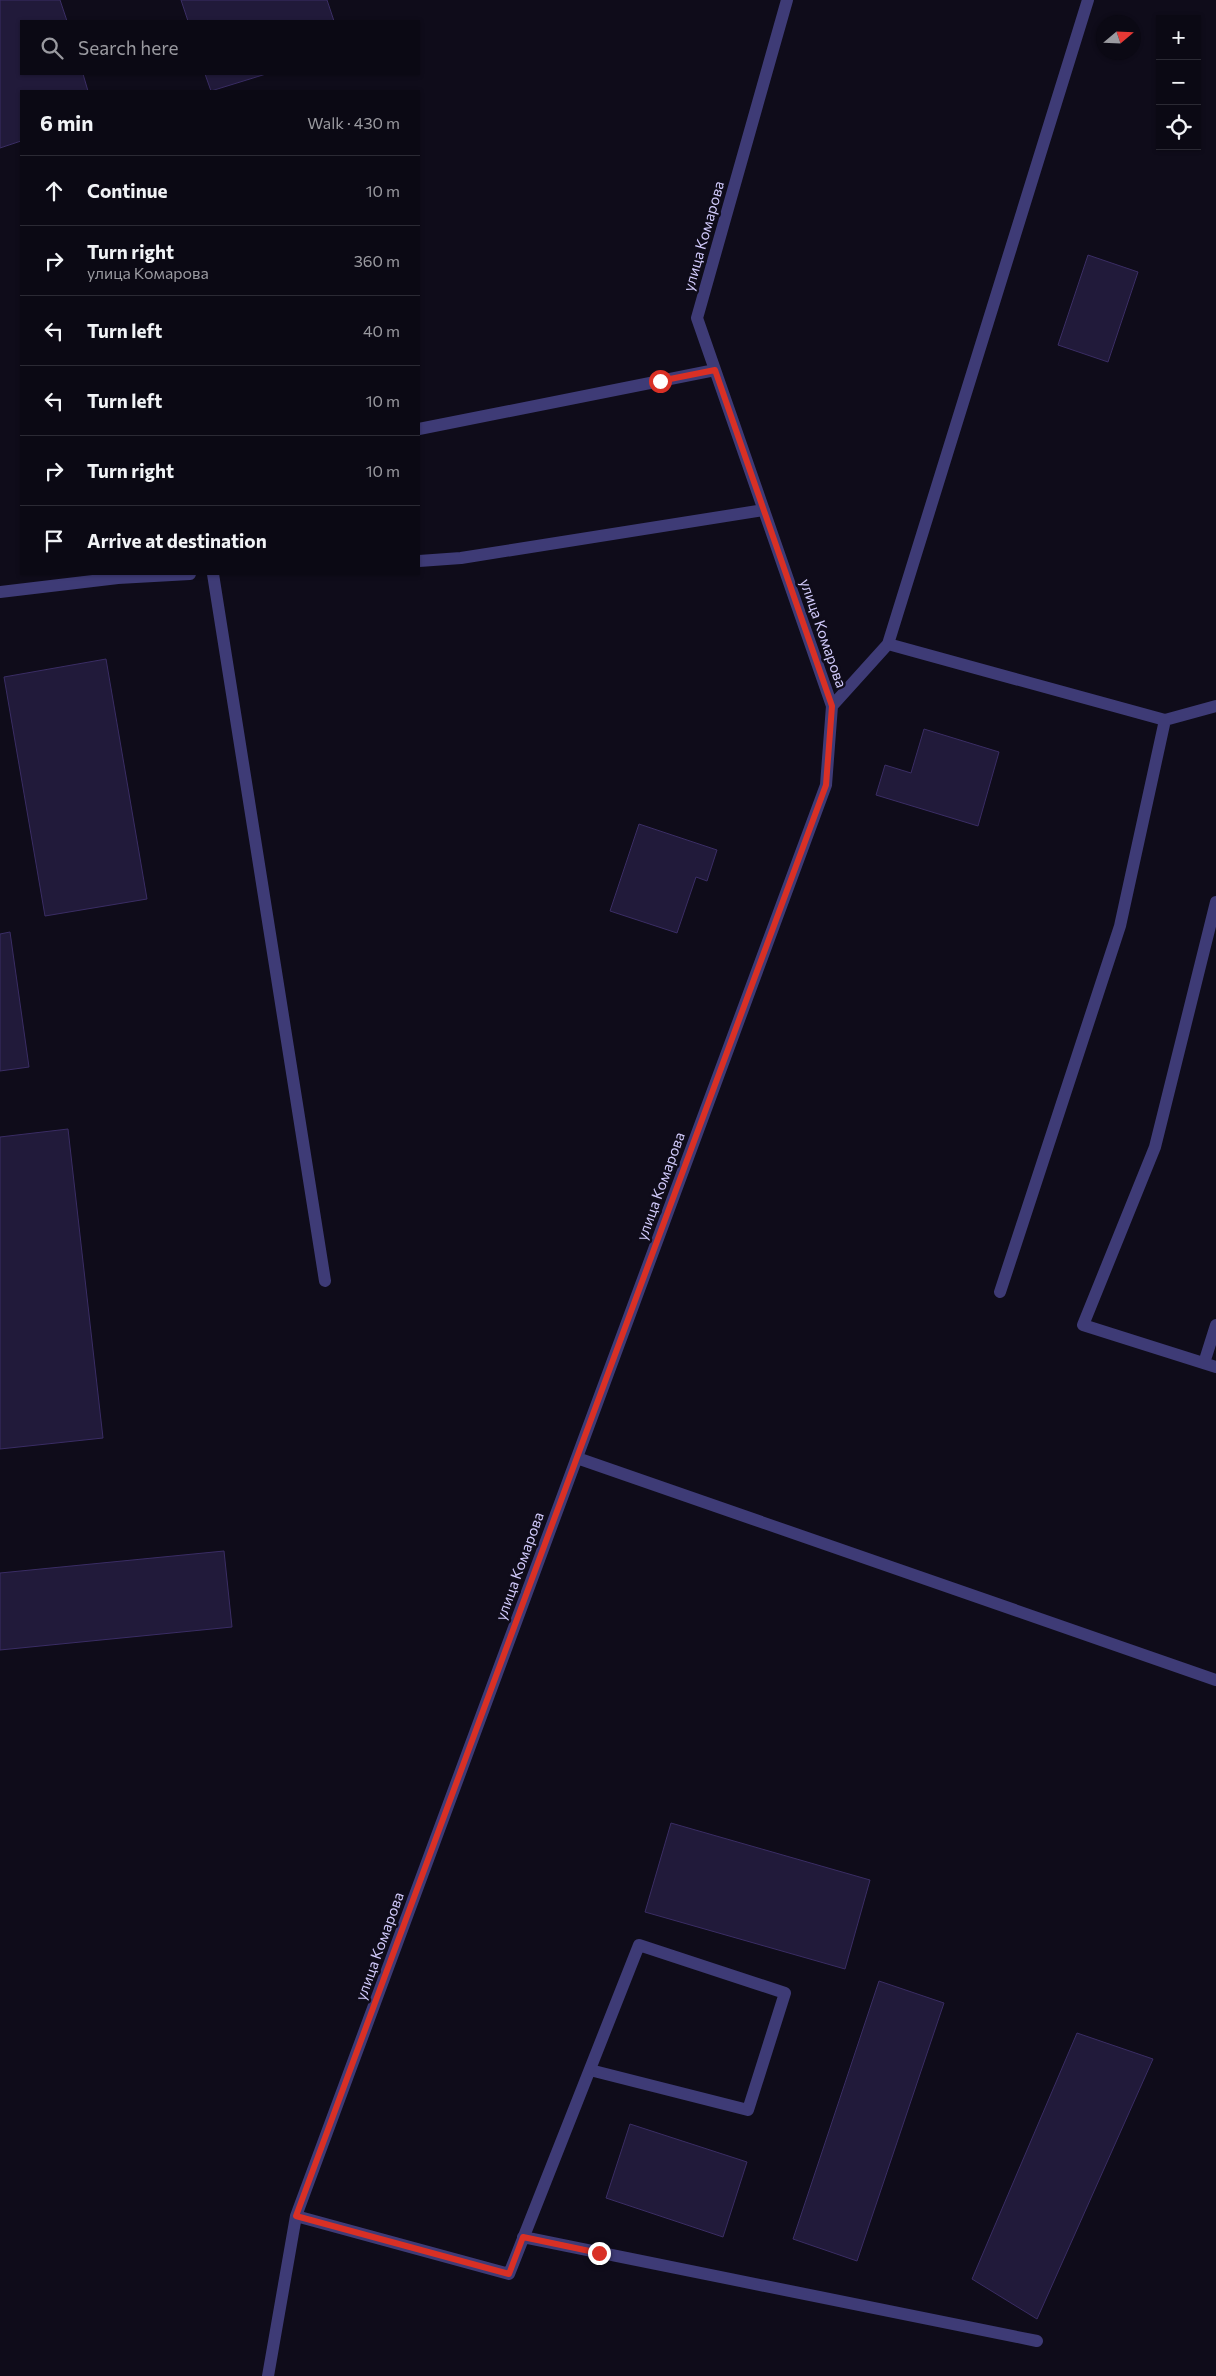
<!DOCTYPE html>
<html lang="en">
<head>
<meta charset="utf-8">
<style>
	:root { --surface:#0b0914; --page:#14121d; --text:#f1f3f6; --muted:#9a9aa0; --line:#2b2a34 }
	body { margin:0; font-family:Commissioner,sans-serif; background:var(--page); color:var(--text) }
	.controls { position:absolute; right:15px; top:15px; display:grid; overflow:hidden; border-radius:0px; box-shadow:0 1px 4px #0004 }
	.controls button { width:45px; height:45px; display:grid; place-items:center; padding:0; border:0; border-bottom:1px solid var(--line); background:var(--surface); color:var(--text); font:25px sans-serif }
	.compass { position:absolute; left:1096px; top:15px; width:45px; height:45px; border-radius:50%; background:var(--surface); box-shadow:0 1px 4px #0004; rotate:71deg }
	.stop { position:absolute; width:15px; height:15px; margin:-11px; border:4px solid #d93025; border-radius:50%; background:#fff }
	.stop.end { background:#d93025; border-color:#fff; box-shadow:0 1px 5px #0008 }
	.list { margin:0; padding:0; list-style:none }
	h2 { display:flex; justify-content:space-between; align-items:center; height:65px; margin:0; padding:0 20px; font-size:21px }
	h2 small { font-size:16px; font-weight:400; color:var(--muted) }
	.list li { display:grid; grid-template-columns:32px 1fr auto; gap:15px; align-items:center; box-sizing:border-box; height:70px; padding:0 20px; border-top:1px solid var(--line) }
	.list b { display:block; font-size:19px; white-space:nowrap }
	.list p { margin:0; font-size:16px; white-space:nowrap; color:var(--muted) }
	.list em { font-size:16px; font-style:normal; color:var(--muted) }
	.icon { flex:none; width:28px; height:28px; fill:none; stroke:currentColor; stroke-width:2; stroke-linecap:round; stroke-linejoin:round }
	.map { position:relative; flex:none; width:1216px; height:2376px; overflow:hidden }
	.search { position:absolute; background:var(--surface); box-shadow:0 1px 4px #0004; left:20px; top:20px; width:400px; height:55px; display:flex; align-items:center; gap:12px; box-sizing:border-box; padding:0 18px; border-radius:0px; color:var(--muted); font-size:19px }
	.panel { position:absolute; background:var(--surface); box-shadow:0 1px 4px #0004; left:20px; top:90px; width:400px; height:485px; border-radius:0px }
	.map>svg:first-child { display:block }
	.building { fill:#211a3a; stroke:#3a2d64 }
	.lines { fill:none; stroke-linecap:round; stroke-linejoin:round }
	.minor { stroke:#3e3b76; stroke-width:12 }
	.route { stroke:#d93025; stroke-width:6 }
	.labels { text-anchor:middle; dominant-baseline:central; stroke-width:5; stroke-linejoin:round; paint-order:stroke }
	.street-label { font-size:15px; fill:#d1cafb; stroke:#0f0c1a }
</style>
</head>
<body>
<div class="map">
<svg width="1216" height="2376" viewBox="0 0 1216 2376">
	<rect width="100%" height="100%" fill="#0f0c1a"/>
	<path class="building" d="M0 0H60L67 21H21V74H83L88 91H21V141L0 148Z
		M181 0H327L334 21H188Z
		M205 74H266L211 91Z
		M1088 255 1138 272 1108 362 1058 345Z
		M106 659 147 899 45 916 4 677Z
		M924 729 999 752 978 826 876 795 885 765 911 773Z
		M639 824 717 850 707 881 696 877 677 933 610 911Z
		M10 932 29 1067 0 1071V934Z
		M68 1129 103 1438 0 1449V1137Z
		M224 1551 232 1627 0 1650V1573Z
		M671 1823 870 1880 845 1969 645 1912Z
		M879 1981 944 2003 857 2261 793 2239Z
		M1077 2033 1153 2059 1037 2319 972 2279Z
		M630 2124 747 2162 723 2237 606 2198Z"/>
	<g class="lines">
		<path class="minor" d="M419 429 715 370
			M419 561 461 558 764 510
			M213 574 325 1281
			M0 592 118 578 190 574
			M888 644 1165 720 1216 706
			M832 706 888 644 1088 0
			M1216 902 1155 1147 1083 1325 1216 1367
			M1000 1292 1120 926 1165 720
			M1204 1363 1216 1325
			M577 1458 1216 1680
			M296 2216 509 2274 639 1945 785 1993 748 2110 590 2070
			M523 2237 1037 2341
			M268 2376 296 2216 826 785 832 706 697 318 787 0"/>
	</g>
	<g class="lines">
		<path class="route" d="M599 2253 523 2237 509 2274 296 2216 826 785 832 706 715 370 660 381"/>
	</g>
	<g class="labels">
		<g class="street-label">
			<text transform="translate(703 236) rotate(-74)">улица Комарова</text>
			<text transform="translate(824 633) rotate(71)">улица Комарова</text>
			<text transform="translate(660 1186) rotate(-70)">улица Комарова</text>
			<text transform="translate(519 1566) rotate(-70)">улица Комарова</text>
			<text transform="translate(379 1946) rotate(-70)">улица Комарова</text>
		</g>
	</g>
</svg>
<div class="controls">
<button>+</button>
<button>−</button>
<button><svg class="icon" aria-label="locate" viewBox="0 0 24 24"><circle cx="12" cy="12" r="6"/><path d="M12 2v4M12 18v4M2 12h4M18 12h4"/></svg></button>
</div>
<svg class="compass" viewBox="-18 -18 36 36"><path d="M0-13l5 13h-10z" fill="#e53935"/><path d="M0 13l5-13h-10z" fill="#9a9aa0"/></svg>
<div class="stop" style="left:660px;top:381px"></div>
<div class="stop end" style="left:599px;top:2253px"></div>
<div class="search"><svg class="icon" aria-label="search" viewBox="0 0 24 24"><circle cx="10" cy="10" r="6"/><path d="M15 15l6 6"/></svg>Search here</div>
<section class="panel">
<h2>6 min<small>Walk · 430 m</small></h2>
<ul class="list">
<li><svg class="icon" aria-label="ahead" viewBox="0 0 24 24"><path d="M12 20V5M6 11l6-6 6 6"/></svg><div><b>Continue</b></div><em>10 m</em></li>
<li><svg class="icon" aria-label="right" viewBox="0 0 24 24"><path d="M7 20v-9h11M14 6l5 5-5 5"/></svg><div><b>Turn right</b><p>улица Комарова</p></div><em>360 m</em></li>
<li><svg class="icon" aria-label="left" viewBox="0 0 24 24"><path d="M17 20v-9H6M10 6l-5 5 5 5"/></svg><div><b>Turn left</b></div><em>40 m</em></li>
<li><svg class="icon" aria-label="left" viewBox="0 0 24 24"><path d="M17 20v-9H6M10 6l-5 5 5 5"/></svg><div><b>Turn left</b></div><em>10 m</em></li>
<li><svg class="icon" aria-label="right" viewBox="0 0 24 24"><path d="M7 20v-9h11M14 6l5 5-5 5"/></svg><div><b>Turn right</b></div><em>10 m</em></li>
<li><svg class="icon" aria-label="arrive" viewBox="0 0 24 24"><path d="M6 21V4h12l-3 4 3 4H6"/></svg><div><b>Arrive at destination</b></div></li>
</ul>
</section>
</div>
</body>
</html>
